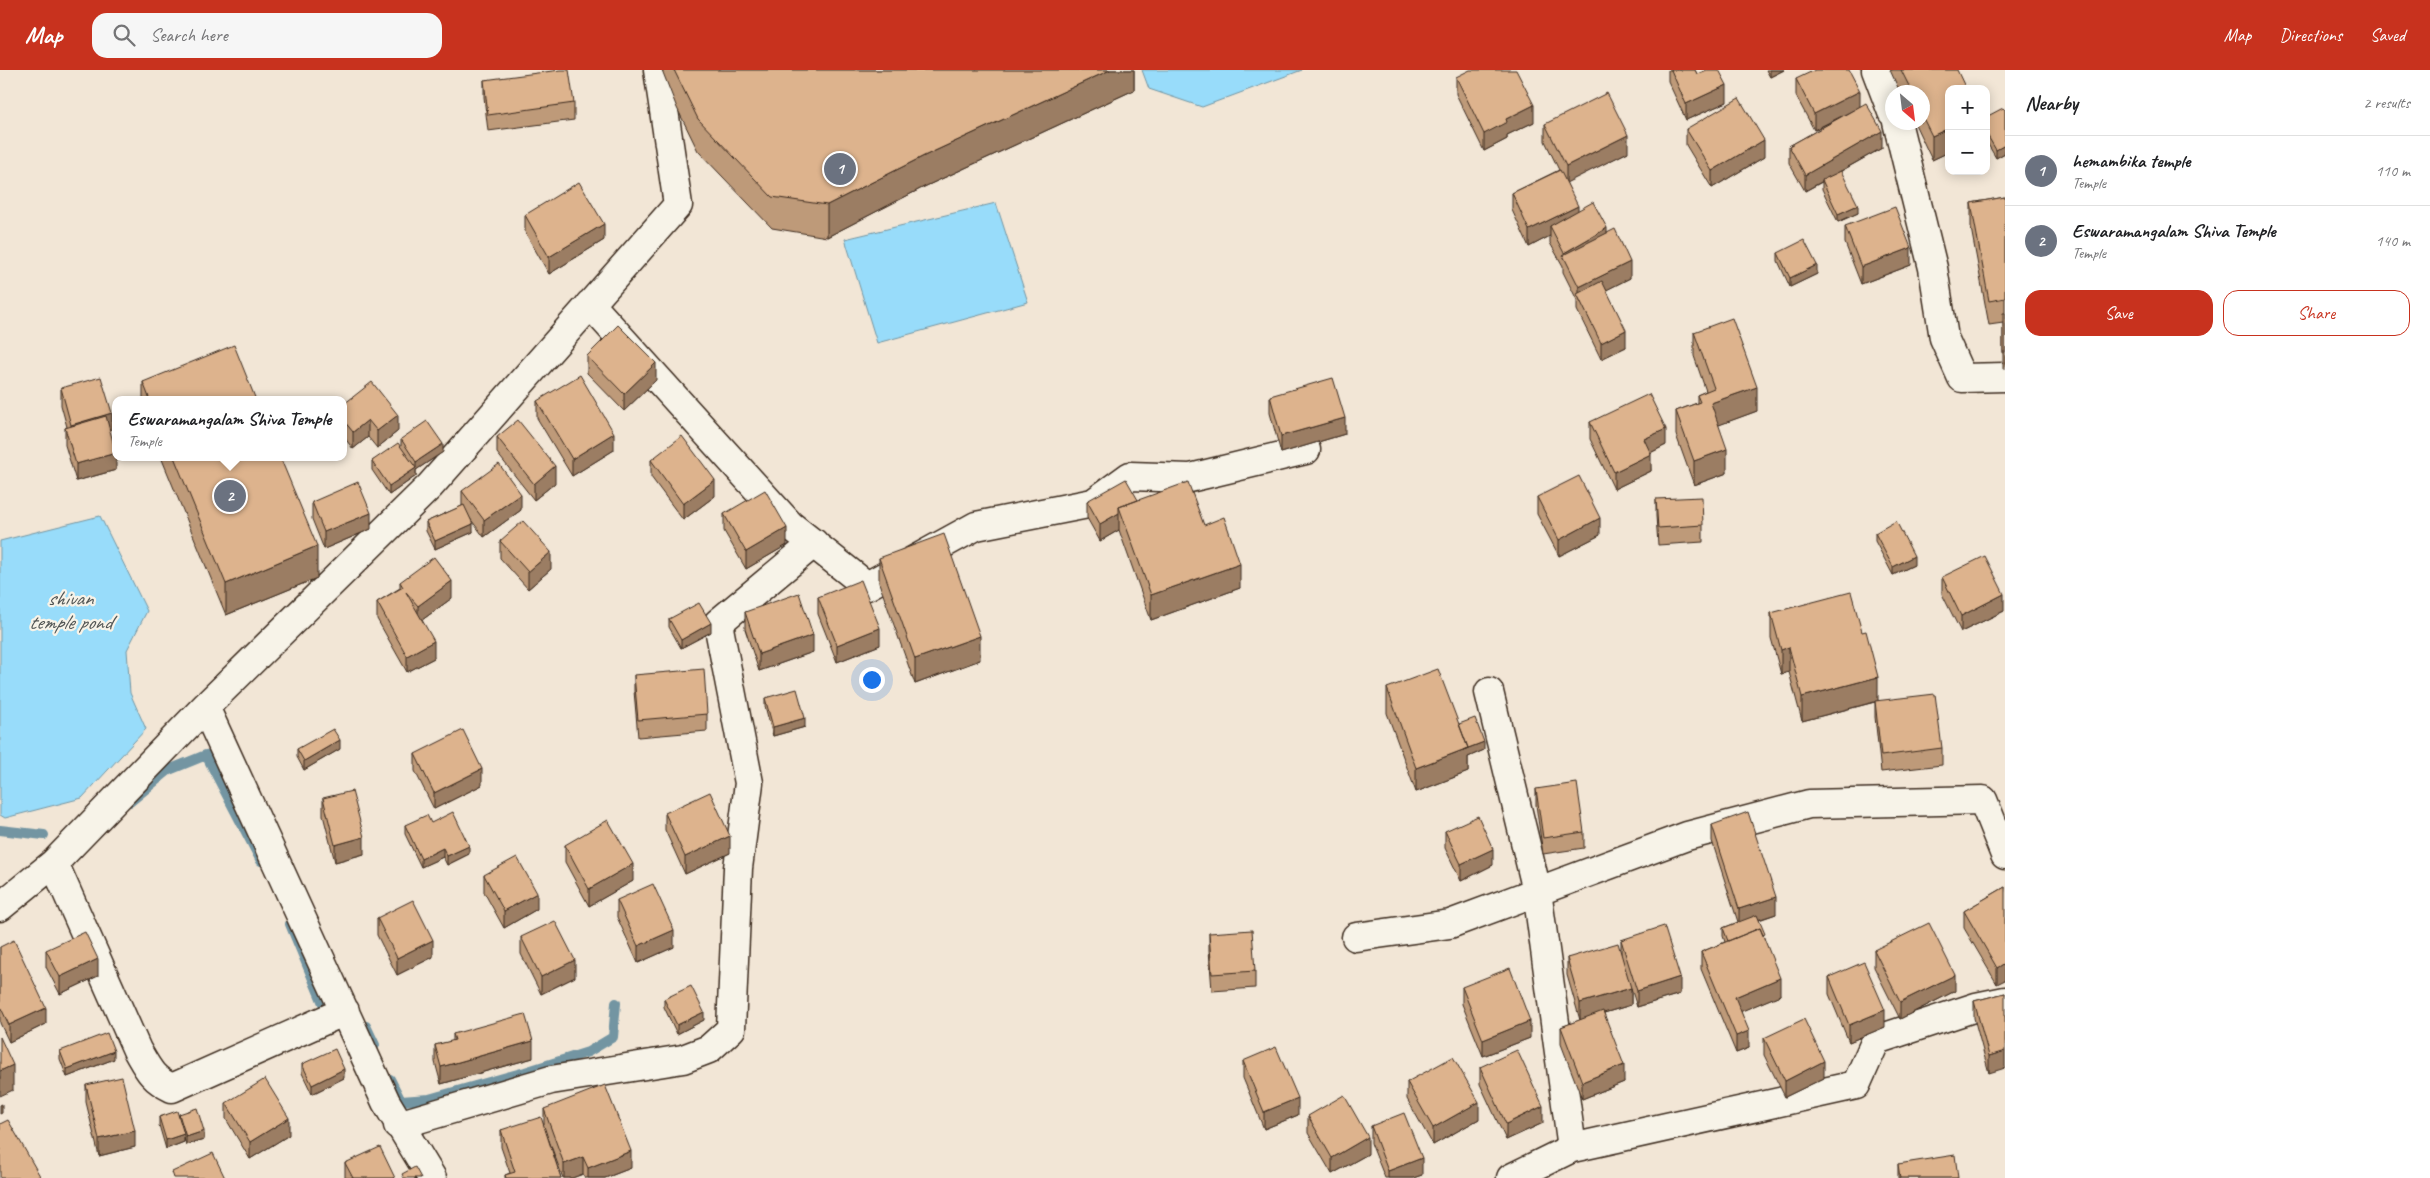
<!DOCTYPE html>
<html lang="en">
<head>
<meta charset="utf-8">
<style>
	:root { --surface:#fff; --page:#f6f6f6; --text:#202124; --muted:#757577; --line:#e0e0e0; --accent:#c8321e }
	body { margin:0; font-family:Caveat,sans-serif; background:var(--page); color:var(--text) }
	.controls { position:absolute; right:15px; top:15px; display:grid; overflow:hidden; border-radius:10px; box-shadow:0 2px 12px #0003 }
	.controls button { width:45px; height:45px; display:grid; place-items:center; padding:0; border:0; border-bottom:1px solid var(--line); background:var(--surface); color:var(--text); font:25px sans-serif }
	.compass { position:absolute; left:1885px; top:15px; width:45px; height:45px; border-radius:50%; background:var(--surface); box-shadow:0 2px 12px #0003; rotate:152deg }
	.you { position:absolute; left:871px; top:609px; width:18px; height:18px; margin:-12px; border:4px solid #fff; border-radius:50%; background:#1a73e8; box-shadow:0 0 0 8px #1a73e833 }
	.badge { display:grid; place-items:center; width:32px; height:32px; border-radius:50%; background:var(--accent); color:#fff; font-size:16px; font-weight:700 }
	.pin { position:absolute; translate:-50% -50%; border:2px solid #fff; box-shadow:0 1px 5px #0006 }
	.popup { position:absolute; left:112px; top:326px; width:235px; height:65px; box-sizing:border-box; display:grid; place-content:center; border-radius:10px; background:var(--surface); filter:drop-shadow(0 1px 4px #0005); font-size:16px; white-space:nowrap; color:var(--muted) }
	.popup b { font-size:19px; color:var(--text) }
	.popup::after { content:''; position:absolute; left:50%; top:100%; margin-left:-10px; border:10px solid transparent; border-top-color:var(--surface) }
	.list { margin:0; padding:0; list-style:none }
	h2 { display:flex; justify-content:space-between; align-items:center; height:65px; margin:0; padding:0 20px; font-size:21px }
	h2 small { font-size:16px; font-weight:400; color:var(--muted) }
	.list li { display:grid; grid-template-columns:32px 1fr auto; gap:15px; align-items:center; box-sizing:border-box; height:70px; padding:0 20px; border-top:1px solid var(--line) }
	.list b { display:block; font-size:19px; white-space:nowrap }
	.list p { margin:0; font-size:16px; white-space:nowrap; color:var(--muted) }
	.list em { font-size:16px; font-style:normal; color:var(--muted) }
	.actions { display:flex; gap:10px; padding:15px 20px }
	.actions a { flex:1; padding:11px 0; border:1px solid var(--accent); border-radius:15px; text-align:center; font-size:18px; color:var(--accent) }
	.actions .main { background:var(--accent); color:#fff }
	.icon { flex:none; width:28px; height:28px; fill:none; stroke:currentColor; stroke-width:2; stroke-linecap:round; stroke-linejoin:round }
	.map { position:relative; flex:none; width:2005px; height:1108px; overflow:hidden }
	header { display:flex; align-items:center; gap:30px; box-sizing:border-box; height:70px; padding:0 25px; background:var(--accent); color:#fff }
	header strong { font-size:24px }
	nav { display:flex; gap:28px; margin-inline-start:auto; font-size:18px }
	.search { width:350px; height:45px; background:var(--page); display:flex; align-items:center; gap:12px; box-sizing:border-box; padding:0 18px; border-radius:15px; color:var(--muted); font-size:19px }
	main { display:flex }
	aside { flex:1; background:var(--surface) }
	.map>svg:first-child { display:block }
	.water { fill:#98dcfa; stroke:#7395a2 }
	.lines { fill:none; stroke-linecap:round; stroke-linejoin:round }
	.stream { stroke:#7395a2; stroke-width:10 }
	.minor-casing { stroke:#3b2a1e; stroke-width:31 }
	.minor { stroke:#f7f3e8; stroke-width:28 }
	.wall { fill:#be9a79; stroke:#3b2a1e }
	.shaded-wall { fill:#9b7d63; stroke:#3b2a1e }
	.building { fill:#ddb38d; stroke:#3b2a1e }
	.labels { text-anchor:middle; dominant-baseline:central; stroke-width:4.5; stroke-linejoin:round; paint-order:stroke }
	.water-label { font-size:21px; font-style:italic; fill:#525655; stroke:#f7f3e8 }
</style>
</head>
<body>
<header>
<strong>Map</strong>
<div class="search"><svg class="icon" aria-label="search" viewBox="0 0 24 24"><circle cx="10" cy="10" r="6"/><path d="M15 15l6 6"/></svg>Search here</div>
<nav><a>Map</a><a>Directions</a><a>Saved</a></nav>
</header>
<main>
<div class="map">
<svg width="2005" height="1108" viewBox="0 0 2005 1108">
	<rect width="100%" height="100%" fill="#f2e6d6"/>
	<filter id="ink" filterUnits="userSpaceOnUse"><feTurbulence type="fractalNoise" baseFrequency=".02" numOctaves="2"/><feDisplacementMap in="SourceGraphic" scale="10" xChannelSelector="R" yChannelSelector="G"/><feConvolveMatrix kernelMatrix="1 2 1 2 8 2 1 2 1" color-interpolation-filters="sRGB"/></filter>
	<g filter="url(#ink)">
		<path class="water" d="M1142 0H1302L1202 37 1149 19Z
			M996 133 1028 232 877 273 845 169Z
			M100 446 147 541 127 580 130 623 146 659 82 728 5 748 0 745V471Z"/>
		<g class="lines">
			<path class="stream" d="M130 732 169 700 206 685 261 791
				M0 760 44 765
				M290 854 325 938
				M366 956 375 975
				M390 1009 401 1031 429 1029 525 1002 588 982 613 967 616 933"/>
			<defs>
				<path id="minor" d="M1876 0 1892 42
					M1897 52 1933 198 1944 268 1962 308 2005 307
					M590 234 790 455 867 516 976 456 1093 433 1130 406 1190 408 1306 380
					M1489 622 1537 821 1572 1078
					M205 637 386 1032 432 1108
					M54 793 137 980C148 999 152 1009 172 1018L345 941
					M0 837 54 793 205 637 430 416 678 135 658 0
					M1356 867 1450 854 1687 766 1809 734 1983 730 2005 785
					M398 1055 551 1010 683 989 709 979 731 959 738 798 749 713 718 553 814 473
					M1511 1108 1572 1078 1856 1015 1876 970 1976 937 2005 931"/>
			</defs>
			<use href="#minor" class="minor-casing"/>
			<use href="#minor" class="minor"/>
		</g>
		<path class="wall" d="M662 0H1134V20L924 117 827 167 772 158 698 81 677 38Z
			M1668 0H1695L1697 4 1727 32 1686 50 1668 11Z
			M1766 0H1784L1770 7Z
			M1890 0H1957L1949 19V82L1932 90 1914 52H1922V22H1900Z
			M1456 7 1534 52 1507 65V69L1484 81 1456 24Z
			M1796 9 1860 36 1882 78 1836 104 1858 143 1838 152 1822 119V112L1805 121 1789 93V76L1841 47 1814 60 1796 26Z
			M484 10 574 33V50L488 61 484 27Z
			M2005 40V83L1996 88 1986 71V47Z
			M1545 54 1628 82 1566 112 1578 141 1607 163 1630 208 1606 220 1626 277 1601 289 1577 240V230L1563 202V196L1550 173V166L1529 177 1512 140V123L1559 100 1545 71Z
			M1686 59 1764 87 1712 118 1686 75Z
			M2005 127V299H2003V253L1989 255 1971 158V133Z
			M525 145 604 170 549 204 525 162Z
			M1845 156 1911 195 1861 214 1845 173Z
			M1778 183 1817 204 1790 217 1778 191Z
			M1694 262 1757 341 1718 355 1727 403 1694 415 1676 365V341L1697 333V325L1706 321 1694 286Z
			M587 286 656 310 624 341 587 303Z
			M143 312 256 330H143Z
			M61 318 112 359 109 360 116 400 76 411 65 375V358L67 357 61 335Z
			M1270 326 1345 364 1281 383 1270 343Z
			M537 331 614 380 572 406 537 348Z
			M344 334 398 361 377 378 368 367 353 379 344 367Z
			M1590 352 1666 375 1650 383 1651 401 1614 419 1590 369Z
			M497 367 555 413 534 430 497 383Z
			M401 369 443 382 416 400V406L389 425 372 400V391L401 376Z
			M161 387H280L317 508 226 545Z
			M651 390 715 426 683 450 651 407Z
			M462 421 521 440 484 467 469 447 473 462 435 479 426 461V452L462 436Z
			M1537 427 1600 465 1559 486 1537 444Z
			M1656 429 1703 455V472L1658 475 1656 446Z
			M1138 430 1204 455 1240 518 1151 550 1119 460 1100 471 1087 448V431Z
			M312 432 371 459 324 479 312 449Z
			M724 444 787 475 746 499 724 461Z
			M1875 463 1914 495 1893 505 1875 471Z
			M500 471 551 499 528 519 500 488Z
			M879 488 980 590 915 614 879 513Z
			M1942 507 2004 541 1961 562 1942 524Z
			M400 512 452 528 422 550 434 588 407 602 377 549V532L400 518Z
			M818 527 880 575 837 592 818 544Z
			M745 542 813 582 759 601 745 559Z
			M1771 543 1878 630 1942 678V695L1881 702 1875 647V632L1802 651 1789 602 1781 604 1771 568Z
			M669 549 711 562 681 578 669 557Z
			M634 605 707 644V661L638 667 634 621Z
			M1387 618 1459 654 1484 680 1468 687V702L1416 722 1387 643Z
			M765 628 805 657 773 666 765 636Z
			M297 679H340L304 700 297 687Z
			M415 684 482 715 434 739 415 701Z
			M1536 719 1584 762V778L1543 784 1536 735Z
			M323 728 364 784 335 792 323 745Z
			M665 743 730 783 685 804 665 760Z
			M431 753 469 784 447 795 443 787 421 797 405 764V755Z
			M1712 755 1776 844 1759 850 1780 925 1741 941 1749 978 1736 983 1701 899V882L1725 872 1723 866V858L1738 852 1712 771Z
			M1445 761 1493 795 1461 811 1445 778Z
			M565 775 633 811 589 836 565 792Z
			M484 805 537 839 504 858 484 822Z
			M2005 817 1997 914 1964 858V841Z
			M617 830 674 877 638 893 617 847Z
			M377 848 433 887 397 905 377 865Z
			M1209 863 1255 901V918L1212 921 1209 880Z
			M521 867 575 907 541 924 521 884Z
			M1621 870 1680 924 1637 937 1631 918V935L1604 943 1624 1012 1582 1029 1561 974V957L1580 950 1567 905V888L1621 884Z
			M0 877 46 954 9 972 0 953Z
			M46 880 98 906 60 924 46 897Z
			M1874 880 1955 921 1900 949 1874 897Z
			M1829 907 1885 957 1849 972 1829 924Z
			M1462 917 1530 968 1483 986 1462 934Z
			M2005 923 1989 1003 1974 948V931Z
			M664 929 704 950 677 964 664 937Z
			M453 964 533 988 441 1014 435 992V975L453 971Z
			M1764 968 1824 1008 1785 1027 1764 985Z
			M60 981 114 989 67 1007 60 989Z
			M1243 991 1298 1045 1264 1059 1243 1008Z
			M302 994 344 1008 312 1024 302 1003Z
			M1480 997 1543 1053 1506 1070 1480 1014Z
			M1407 1012 1479 1049 1433 1075 1407 1029Z
			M86 1015 135 1077 99 1086 86 1032Z
			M226 1033 289 1065 250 1089 226 1049Z
			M544 1039 631 1098 605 1108H585L583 1104 572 1108H563L548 1068 561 1108H505V1105L510 1103 501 1077V1060L544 1054Z
			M179 1044 204 1070 186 1075 184 1068V1072L166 1079 159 1055V1047H179Z
			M1308 1046 1368 1084 1332 1104 1308 1063Z
			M1371 1056 1422 1105 1413 1108H1385L1371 1073Z
			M345 1093 395 1108H345Z
			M1898 1094 1958 1108H1898Z"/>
		<path class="shaded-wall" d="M1110 0H1134V20L924 117 827 167V135L924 86Z
			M1770 0H1784L1770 7Z
			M1727 15V32L1686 50V34Z
			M1860 21V37L1814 60V44Z
			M1534 35V52L1507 65V69L1484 81V64L1506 49Z
			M1949 58V82L1932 90V66Z
			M1882 61V78L1805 121V105Z
			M1628 65V82L1566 113V96Z
			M1764 70V87L1712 118V101Z
			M2005 75V83L1996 88V80Z
			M1858 135V143L1838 152V144Z
			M1578 136V153L1550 156V166L1529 177V160Z
			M604 154V170L549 204V187Z
			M1607 158V175L1564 189V183Z
			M1911 178V195L1861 214V197Z
			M1630 192V208L1581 233 1579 227V217Z
			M1817 195V204L1790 217V208Z
			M1626 260V277L1601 289V273Z
			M656 293V310L624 341V324Z
			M1757 317V341L1711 358V333Z
			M112 343V359L71 371V355Z
			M398 345V361L377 378V361Z
			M1345 348V364L1281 383V366Z
			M368 350V367L353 379V362Z
			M1666 359V375L1644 386V369Z
			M614 363V380L572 406V389Z
			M443 374V382L416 400V406L389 425V416L416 398V392Z
			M1727 379V403L1694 415V391Z
			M116 383V400L76 411V394Z
			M1651 384V401L1614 419V402Z
			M555 396V413L534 430V414Z
			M715 410V426L683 450V434Z
			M521 424V440L484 467V450Z
			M371 443V459L324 479V462Z
			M1119 443V460L1100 471V454Z
			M1600 448V465L1559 486V470Z
			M473 454V462L435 479V471Z
			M787 458V475L746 499V482Z
			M317 476V508L226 545V514Z
			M551 482V499L528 519V502Z
			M1914 486V495L1893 505V497Z
			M1240 494V518L1151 550V525Z
			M452 511V528L418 553V536Z
			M2004 524V541L1961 562V546Z
			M711 553V562L681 578V570Z
			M880 558V575L837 592V575Z
			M813 565V582L759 601V584Z
			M980 566V590L915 614V589Z
			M434 571V588L407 602V586Z
			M1789 577V602L1781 604V580Z
			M1878 607V631L1802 651V627Z
			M805 648V657L773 666V657Z
			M340 670V679L304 700V691Z
			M1484 672V680L1468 687V702L1416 722V698Z
			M482 699V715L434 739V723Z
			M730 766V783L685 804V787Z
			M364 767V784L335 792V775Z
			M469 776V784L447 795V786Z
			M443 778V787L421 797V789Z
			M1493 779V795L1461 811V794Z
			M633 794V811L589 836V819Z
			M537 823V839L504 858V841Z
			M1776 827V844L1739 856V839Z
			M674 860V877L638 893V876Z
			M433 870V887L397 905V888Z
			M98 889V906L60 924V907Z
			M575 890V907L541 924V907Z
			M2005 893V910L1997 914V898Z
			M1955 905V921L1900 949V932Z
			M1680 907V924L1637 937V921Z
			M1780 908V925L1735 944V927Z
			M1631 918V935L1580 950V933Z
			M46 938V954L9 972V955Z
			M1885 940V957L1849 972V955Z
			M704 942V950L677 964V955Z
			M1530 951V968L1483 986V970Z
			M1749 961V978L1736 983V966Z
			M533 971V988L441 1014V997Z
			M114 981V989L67 1007V999Z
			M2005 981V998L1989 1003V986Z
			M1824 991V1008L1785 1027V1011Z
			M13 995V1020L0 1026V1001Z
			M1624 995V1012L1582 1029V1012Z
			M344 999V1008L312 1024V1015Z
			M1298 1028V1045L1264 1059V1042Z
			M1479 1032V1049L1433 1075V1058Z
			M2 1034V1043L0 1044V1035Z
			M1543 1036V1053L1506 1070V1054Z
			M289 1048V1065L250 1089V1072Z
			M135 1061V1077L99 1086V1069Z
			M204 1061V1070L186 1075V1067Z
			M184 1064V1072L166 1079V1070Z
			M1368 1067V1084L1332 1104V1088Z
			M631 1081V1098L605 1108H588V1098Z
			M583 1087V1104L572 1108H564V1094Z
			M1422 1088V1105L1413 1108H1388V1101Z"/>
		<path class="building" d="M560 0H569L574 33 488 45 484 10Z
			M674 0H1110L924 86 827 135 772 127 698 49Z
			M1470 0H1516L1534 35 1506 49 1507 52 1484 64 1456 7Z
			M1671 0H1695L1697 4 1707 0H1719L1727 15 1686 34Z
			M1815 0H1849L1860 21 1814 44 1796 9Z
			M1901 0H1957L1966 19H1949V58L1932 66 1922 46V22H1912Z
			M1607 23 1628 65 1566 96 1545 54Z
			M1739 28 1764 70 1712 101 1686 59Z
			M1866 33 1882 61 1805 105 1789 76Z
			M2003 38 2005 40V75L1996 80 1986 63V47Z
			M1560 100 1578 136 1529 160 1512 123Z
			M1841 101 1858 135 1838 144 1822 110Z
			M579 112 604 154 549 187 525 145Z
			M2005 127V228L1989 231 1971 133Z
			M1593 132 1607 158 1564 183 1550 156Z
			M1895 137 1911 178 1861 197 1845 156Z
			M1615 159 1630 192 1579 217 1563 185Z
			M1804 170 1817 195 1790 208 1778 183Z
			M1602 211 1626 260 1601 273 1577 224Z
			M2003 243H2005V282H2003Z
			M1732 248 1757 317 1711 333 1727 379 1694 391 1676 341 1700 332 1697 325 1714 318 1694 262Z
			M618 255 656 293 624 324 587 286Z
			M234 275 256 330H150L143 312Z
			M580 305 614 363 572 389 537 331Z
			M101 307 112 343 71 355 61 318Z
			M1333 308 1345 348 1281 366 1270 326Z
			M372 312 398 345 377 361 368 350 353 362 344 351V334Z
			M1649 324 1666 359 1644 369 1651 384 1614 402 1590 352Z
			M106 346 116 383 76 394 65 358Z
			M518 350 555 396 534 414 497 367Z
			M427 351 443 374 416 392 401 369Z
			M682 366 715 410 683 434 651 390Z
			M398 373 416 398 389 416 372 391Z
			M174 387H280L317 476 226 514Z
			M499 394 521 424 484 450 462 421Z
			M1579 406 1600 448 1559 470 1537 427Z
			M1126 409 1138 430 1119 437V443L1100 454 1087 431Z
			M358 412 371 443 324 462 312 432Z
			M1188 412 1204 455 1224 447 1240 494 1151 525 1119 437Z
			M765 420 787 458 746 482 724 444Z
			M1702 427 1703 455 1658 458 1656 429Z
			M464 435 473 454 435 471 426 452Z
			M523 451 551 482 528 502 500 471Z
			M1896 451 1914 486 1893 497 1875 463Z
			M944 464 980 566 915 589 879 488Z
			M1985 486 2004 524 1961 546 1942 507Z
			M434 487 452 511 418 536 406 522 434 571 407 586 377 532 403 517 400 512Z
			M861 510 880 558 837 575 818 527Z
			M1851 522 1862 562 1866 561 1878 607 1802 627 1789 577 1781 580 1771 543Z
			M799 523 813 565 759 584 745 542Z
			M699 533 711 553 681 570 669 549Z
			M704 599 707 644 638 650 634 605Z
			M1438 599 1468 678 1416 698 1387 618Z
			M797 619 805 648 773 657 765 628Z
			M1935 624 1942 678 1881 686 1875 631Z
			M1475 648 1484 672 1463 680 1468 678 1459 654Z
			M333 659 340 670 304 691 297 679Z
			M463 660 482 699 434 723 415 684Z
			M1577 713 1584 762 1543 768 1536 719Z
			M352 721 364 767 335 775 323 728Z
			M710 722 730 766 685 787 665 743Z
			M453 742 469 776 447 786 443 778 421 789 405 755 427 745 431 753Z
			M1748 742 1776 827 1739 839 1712 755Z
			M1478 746 1493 779 1461 794 1445 761Z
			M608 750 633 794 589 819 565 775Z
			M517 787 537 823 504 841 484 805Z
			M653 814 674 860 638 876 617 830Z
			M2005 817V893L1997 898 1964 841Z
			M413 830 433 870 397 888 377 848Z
			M1757 845 1765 864 1763 865 1760 858 1728 871 1723 858Z
			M555 851 575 890 541 907 521 867Z
			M1929 853 1955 905 1900 932 1874 880Z
			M1664 856 1680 907 1637 921 1621 870Z
			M1760 858 1780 908 1735 927 1749 961 1736 966 1701 882Z
			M1252 860 1255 901 1212 904 1209 863Z
			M85 862 98 889 60 907 46 880Z
			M14 870 46 938 9 955 0 936V877Z
			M1618 873 1631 918 1580 933 1567 888Z
			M1864 892 1885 940 1849 955 1829 907Z
			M1510 898 1530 951 1483 970 1462 917Z
			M691 916 704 942 677 955 664 929Z
			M2005 923V981L1989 986 1974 931Z
			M1603 941 1624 995 1582 1012 1561 957Z
			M525 944 533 971 441 997 435 975 455 970 453 964Z
			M1804 949 1824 991 1785 1011 1764 968Z
			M107 963 114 981 67 999 60 981Z
			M0 967 13 995 0 1001Z
			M1276 977 1298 1028 1264 1042 1243 991Z
			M335 979 344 999 312 1015 302 994Z
			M1517 980 1543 1036 1506 1054 1480 997Z
			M1453 987 1479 1032 1433 1058 1407 1012Z
			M122 1007 135 1061 99 1069 86 1015Z
			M265 1009 289 1048 250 1072 226 1033Z
			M605 1015 631 1081 588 1098 583 1087 564 1094 544 1039Z
			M1344 1025 1368 1067 1332 1088 1308 1046Z
			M197 1038 204 1061 186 1067 179 1044Z
			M177 1041 184 1064 166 1070 159 1047Z
			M1404 1043 1422 1088 1388 1101 1371 1056Z
			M541 1047 561 1108H506L505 1105 515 1102 501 1060Z
			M8 1050 40 1106 36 1108H0V1054Z
			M380 1077 395 1108H353L345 1093Z
			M213 1083 225 1108H174L172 1102Z
			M1955 1085 1958 1108H1900L1898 1094Z
			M415 1097 421 1108H404L402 1104Z"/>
	</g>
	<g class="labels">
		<g class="water-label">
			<text x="70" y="528">shivan<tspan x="70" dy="24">temple pond</tspan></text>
		</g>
	</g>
</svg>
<div class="controls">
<button>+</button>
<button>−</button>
</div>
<svg class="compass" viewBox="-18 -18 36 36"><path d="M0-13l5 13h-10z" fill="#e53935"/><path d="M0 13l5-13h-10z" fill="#757577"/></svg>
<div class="you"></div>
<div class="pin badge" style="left:840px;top:99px;background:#6b7280">1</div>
<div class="pin badge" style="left:230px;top:426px;background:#6b7280">2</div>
<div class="popup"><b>Eswaramangalam Shiva Temple</b>Temple</div>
</div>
<aside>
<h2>Nearby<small>2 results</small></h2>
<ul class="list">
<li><span class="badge" style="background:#6b7280">1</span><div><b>hemambika temple</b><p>Temple</p></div><em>110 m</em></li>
<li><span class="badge" style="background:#6b7280">2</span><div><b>Eswaramangalam Shiva Temple</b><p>Temple</p></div><em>140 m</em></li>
</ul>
<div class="actions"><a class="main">Save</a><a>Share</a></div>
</aside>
</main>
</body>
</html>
